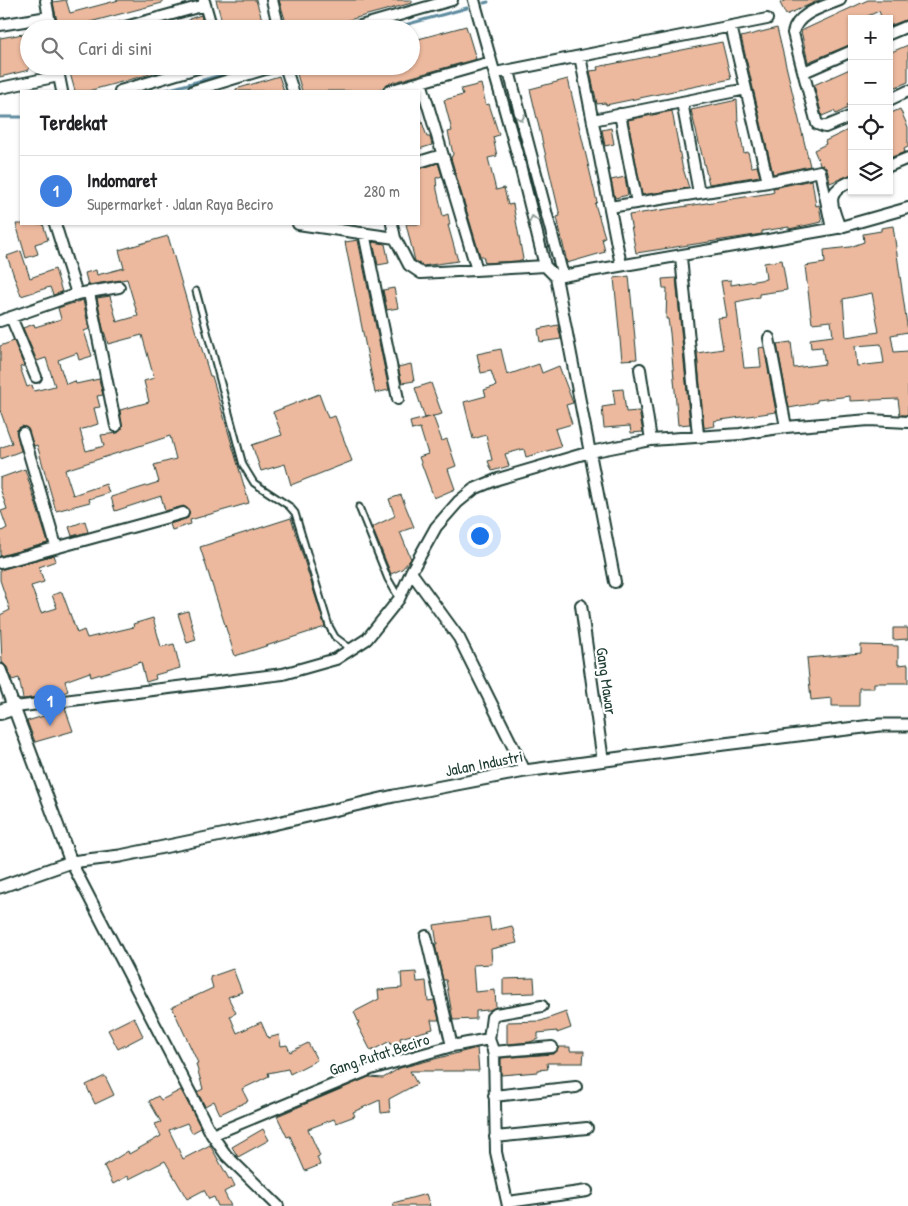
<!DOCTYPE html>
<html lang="id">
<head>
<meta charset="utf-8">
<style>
	:root { --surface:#fff; --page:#f2f2f2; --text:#202124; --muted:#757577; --line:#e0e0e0; --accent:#b45309 }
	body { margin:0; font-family:"Patrick Hand",sans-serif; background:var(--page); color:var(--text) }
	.controls { position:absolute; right:15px; top:15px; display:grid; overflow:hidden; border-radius:0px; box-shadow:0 1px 4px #0004 }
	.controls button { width:45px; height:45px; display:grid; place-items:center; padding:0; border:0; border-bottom:1px solid var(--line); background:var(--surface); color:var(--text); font:25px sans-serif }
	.you { position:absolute; left:479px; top:535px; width:18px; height:18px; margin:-12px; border:4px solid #fff; border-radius:50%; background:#1a73e8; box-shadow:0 0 0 8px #1a73e833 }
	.badge { display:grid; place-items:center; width:32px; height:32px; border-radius:50%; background:var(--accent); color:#fff; font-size:16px; font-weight:700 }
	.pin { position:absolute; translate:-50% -41px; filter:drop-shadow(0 1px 2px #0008) }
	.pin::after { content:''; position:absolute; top:26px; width:18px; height:15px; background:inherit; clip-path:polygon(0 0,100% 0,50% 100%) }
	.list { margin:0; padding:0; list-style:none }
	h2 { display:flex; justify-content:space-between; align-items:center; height:65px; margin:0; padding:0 20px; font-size:21px }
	h2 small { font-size:16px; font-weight:400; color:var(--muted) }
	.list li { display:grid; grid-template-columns:32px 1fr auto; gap:15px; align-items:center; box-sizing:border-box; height:70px; padding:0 20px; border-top:1px solid var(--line) }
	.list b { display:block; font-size:19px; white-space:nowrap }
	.list p { margin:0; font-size:16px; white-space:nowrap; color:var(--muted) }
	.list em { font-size:16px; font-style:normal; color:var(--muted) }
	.icon { flex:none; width:28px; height:28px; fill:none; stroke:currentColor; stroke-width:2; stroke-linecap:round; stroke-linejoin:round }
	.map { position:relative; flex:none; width:908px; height:1206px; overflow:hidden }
	.search { position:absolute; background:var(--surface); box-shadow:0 1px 4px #0004; left:20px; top:20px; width:400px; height:55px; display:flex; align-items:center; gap:12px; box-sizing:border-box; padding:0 18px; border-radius:28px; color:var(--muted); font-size:19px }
	.panel { position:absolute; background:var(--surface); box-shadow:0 1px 4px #0004; left:20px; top:90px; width:400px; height:135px; border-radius:0px }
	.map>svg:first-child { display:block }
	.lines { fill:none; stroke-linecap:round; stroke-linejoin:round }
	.stream { stroke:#5f8ca0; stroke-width:3 }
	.building { fill:#ecb99e; stroke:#1f3d34; fill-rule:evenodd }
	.service-casing { stroke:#1f3d34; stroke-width:9 }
	.minor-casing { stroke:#1f3d34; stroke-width:14 }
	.tertiary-casing { stroke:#1f3d34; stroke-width:15 }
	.secondary-casing { stroke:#1f3d34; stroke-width:18 }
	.service { stroke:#fff; stroke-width:5 }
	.minor { stroke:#fff; stroke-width:10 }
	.tertiary { stroke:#fff; stroke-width:11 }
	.secondary { stroke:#fff; stroke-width:14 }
	.oneway { stroke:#8f9e9a }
	.labels { text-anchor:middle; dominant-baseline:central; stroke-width:4.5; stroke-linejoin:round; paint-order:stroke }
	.street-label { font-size:16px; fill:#1f3d34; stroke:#fff }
</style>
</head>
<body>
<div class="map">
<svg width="908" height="1206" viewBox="0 0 908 1206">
	<rect width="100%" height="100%" fill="#fff"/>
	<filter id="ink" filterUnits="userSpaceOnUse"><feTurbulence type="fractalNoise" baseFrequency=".02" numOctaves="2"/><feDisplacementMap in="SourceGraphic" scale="10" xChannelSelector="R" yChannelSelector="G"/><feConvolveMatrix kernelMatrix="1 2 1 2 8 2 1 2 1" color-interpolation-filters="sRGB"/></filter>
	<g filter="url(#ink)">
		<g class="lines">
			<path class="stream" d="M484 3 488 2
				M390 29 467 8
				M163 91 254 66
				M0 117H21"/>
		</g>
		<path class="building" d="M66 0 70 13 119 0H162V3L71 27 70 23 58 26 53 2Z
			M216 0H256L265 29H224Z
			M279 0H412V3L315 29H288Z
			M786 0H820L786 15 780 3Z
			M868 0H908V19L889 26V19H882L879 11 861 19H852V44L808 62 801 31Z
			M201 15 204 26 191 29 189 19Z
			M466 26 476 59 387 84 378 91H302L296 71 313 66H411V41Z
			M777 28 810 166 773 174 741 37Z
			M29 33V70L0 77V38Z
			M722 42 731 79 606 105 605 103 597 104 590 71 598 70 597 67Z
			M908 45V82L889 90V53Z
			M68 66H168L169 69 88 91H75Z
			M852 68V103L847 105 848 108 836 114 834 111 822 116 814 85Z
			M279 76 284 91H236V89Z
			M568 79 597 202 595 204 605 237 602 238 605 252 567 263 557 217 560 216 530 89Z
			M481 84 486 105 489 104 499 135 493 137 497 156 488 158 496 190 504 188 508 205 513 204 523 259 518 261 485 263 483 256H480L451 158 453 154 448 132 452 131 444 100 463 95 461 89Z
			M737 100 738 123 744 153 748 152 751 165 752 167 757 166 760 176 709 184 691 110Z
			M900 109 908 127V147L904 149 905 152 889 158V114Z
			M672 111 682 165 689 188 642 195 628 120Z
			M419 119H421L427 137H430L432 145 419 149Z
			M611 128 614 144 605 146 602 130Z
			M848 130 852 137V174L830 183 827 169 820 164 814 150 826 144 825 141Z
			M438 163 442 176 436 178 437 190 443 216 448 214 450 225H448L458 261 423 266 415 261 406 224H419V169Z
			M625 177 628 195 615 198 611 180Z
			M812 180 816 206 819 205 822 222 789 229V227L762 231V234L636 253 629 215 771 193 774 192 773 188Z
			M16 224H43L48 240 35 244 38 254 26 258Z
			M893 226 908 332 891 335 894 352 908 351V415H900L898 399 850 401V396L817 400V402L806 405 789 408 777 344 791 342 794 368 825 364 822 347 811 348 810 339 833 336 831 321 812 323 805 266 825 263 824 250 850 247 864 242 863 234 881 231V228ZM872 293 879 332 846 337 843 299ZM881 344 884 363 857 366 855 346Z
			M168 236 196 333H197L210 376H212L249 503 190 520 191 524 172 530 170 524 188 518 189 511 184 506 165 511 161 496 115 511 111 497 159 482 154 465 176 459 170 436 65 470 73 495 106 484 109 493 89 499 90 502 56 511 37 445 34 446 27 428 22 426 16 431 21 451 0 459V448L12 443 0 410V346L14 341 24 366 20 367 27 387 32 385 34 391 55 386 46 358 37 361 23 328 34 324 35 327 61 319 58 308 83 300 89 329 84 331 92 356 79 360 77 353 58 360 66 384 75 381 76 384 99 379 103 395 97 396 100 407 94 408 98 424 80 430 86 451 104 446 101 435 118 433 122 429 120 410 149 402 144 381 154 378 142 335 108 344 103 328 97 298 110 296 117 322 138 316 127 279 88 285 85 273 96 270 97 275 124 268 119 250Z
			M358 240 389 390 375 393 345 242Z
			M373 242 385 244 389 263 378 265Z
			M21 251 30 278 55 269 62 292 53 295 50 287 21 296 7 256Z
			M782 260 787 290 759 294V297L736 302 744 368 761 367 759 348 764 347 776 412 714 421 715 426 704 428 697 353 723 349 718 318 727 317 721 281 731 280V285L766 279 764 263Z
			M629 276 637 359 622 360 614 278Z
			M676 278 690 424 678 425 670 333 668 319H666L667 288H663L662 279Z
			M394 288 398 308 387 310 383 290Z
			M558 325 561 339 540 342 538 329Z
			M501 349 507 375 539 364 542 373 559 366 573 403 566 405 572 424 555 429 561 447 526 457 524 449 505 454 509 466 492 471 488 461 492 460 486 435 473 439 464 402 486 396 484 390 496 386 491 371 481 373 477 354Z
			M411 364 414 381 402 383 398 367Z
			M431 383 442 414 425 418 415 388Z
			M623 389 626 412 639 411 643 432 631 433 630 426 604 428 602 407 615 405 613 390Z
			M319 394 328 418 335 416 352 461 291 485 285 464 261 471 252 445 282 435 273 412Z
			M433 416 442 441 447 439 456 466 448 469 455 489 434 498 419 457 428 454 420 428 412 430 410 422Z
			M25 469 48 543 0 556V532L7 528 1 511 7 509 0 488V478Z
			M401 495 414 527 400 532 411 559 402 569 391 574 372 527 395 516 389 499Z
			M291 518 325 627 235 656 200 547Z
			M85 521 88 532 72 536 69 527Z
			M54 555 56 561 39 567 44 582 31 586 41 613 57 608 52 595 62 592 77 633 84 630 87 638 134 627 133 624 153 618 161 647 174 644 180 668 155 675 156 679 146 682 141 662 91 677 90 672 65 681 68 691 61 694 23 699 19 678 12 680 7 667 2 662 0 615 10 610 0 580V570Z
			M188 611 196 640 187 643 178 614Z
			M893 628H908V639L893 640Z
			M861 645 898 646V665L908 664V683H874V688H859V706H832V698L811 700 807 658 861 653Z
			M65 708 73 731 35 742 27 721 54 713 53 709Z
			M489 917 491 931 512 926 517 943 491 949 492 964 473 965 475 992 495 990 496 1007 489 1010 476 1011V1019L453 1020 446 980H443L435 944H437L434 925Z
			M233 969 242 992 228 997 236 1013 230 1016 237 1033 261 1022 268 1038 279 1035 281 1046 287 1045 290 1052 308 1043 317 1060 290 1074 288 1069 268 1073 269 1076 242 1089 248 1101 220 1114 214 1101 205 1106 197 1092 203 1089 196 1064 198 1063 172 1007 213 988 210 977Z
			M416 972 417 982 426 981 428 1001 434 1000 439 1020H431L433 1029 400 1038 401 1042 391 1045 390 1041 371 1051 357 1024 359 1023 354 1012 379 999 378 990 402 988 401 973Z
			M534 978 535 993 503 994V979Z
			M566 1012 571 1028 557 1033V1031L538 1033V1039L530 1042 507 1044V1022L541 1021Z
			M134 1017 143 1036 118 1049 108 1030Z
			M559 1047H570V1051H584L583 1063H547L548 1069 538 1070V1072L501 1075V1058L553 1054Z
			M477 1048 479 1071H410L417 1084 389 1099 390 1112 381 1113 380 1100 353 1112 355 1116 336 1123 334 1119 308 1129 320 1156 317 1157 320 1165 305 1171 290 1136 287 1137 277 1116 369 1077 383 1078 400 1068Z
			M105 1076 114 1095 95 1104 86 1085Z
			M181 1090 201 1128 192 1133 187 1123 169 1130 183 1159 210 1145 229 1179 231 1178 235 1186 224 1192 231 1206H218L214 1197 209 1199 204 1190 187 1199 165 1161 129 1179 128 1176 113 1184 104 1166 128 1151 129 1154 161 1136 155 1124 161 1122 149 1101 158 1096 161 1100Z
			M263 1129 269 1140 238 1157 232 1147Z
			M426 1194 430 1206H394L393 1203Z"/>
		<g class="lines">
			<defs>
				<path id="service" d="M196 291 243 465 254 483 289 506 295 513 329 626 335 637 351 649
					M359 507 388 579 399 598"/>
				<path id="minor" d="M272 0 279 29
					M474 0 518 157 545 266 556 277 615 582
					M840 0C823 7 797 13 793 33L817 124 825 127 852 116
					M46 1 51 29
					M204 1 212 29
					M0 25 48 17
					M731 26 768 182
					M118 29 205 5
					M350 29 452 0
					M889 34 908 26
					M580 56 621 265
					M57 66 62 91
					M282 66 286 69 293 91
					M509 71 563 276
					M804 72 852 51
					M495 73 767 19
					M421 82 477 270
					M0 88 59 76
					M120 91 204 66
					M193 91 275 66
					M389 91 491 62
					M889 100 908 91
					M682 102 699 193
					M620 114 637 203
					M593 120 746 89
					M419 162 442 155
					M889 166 908 158
					M610 207 768 182 820 171 832 229
					M55 224 77 294
					M298 224 395 238 409 265 421 273 545 266
					M392 224 395 238
					M840 228C831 204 824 192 852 181
					M364 233 398 399
					M681 257 698 435
					M556 277 837 228 908 208
					M89 293 116 426
					M11 317 36 377
					M0 321 77 294 119 287
					M769 338 786 427
					M640 369 651 440
					M23 433 56 546
					M0 563 183 513
					M411 572 459 638 525 771
					M581 605 603 761
					M15 707 283 674 336 659 367 639 399 599 411 572 436 527 458 502 474 489 498 479 590 452 651 440 740 434 786 427 869 420 908 422
					M71 862 212 1135 226 1155 278 1206
					M426 936 452 1046
					M489 1039 494 1053 496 1152 508 1206
					M493 1052 552 1047
					M494 1096 576 1087
					M212 1135 371 1069 452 1046 489 1039 492 1017 496 1014 542 1006
					M495 1137 587 1128
					M508 1202 587 1191"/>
				<path id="tertiary" d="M0 670 71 862
					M0 887 71 862 120 856 260 827 394 796 525 771 724 744 880 725H908"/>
				<path id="secondary" d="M0 712 15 707"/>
			</defs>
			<use href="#service" class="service-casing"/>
			<use href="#minor" class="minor-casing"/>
			<use href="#tertiary" class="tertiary-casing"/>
			<use href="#secondary" class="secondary-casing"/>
			<use href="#service" class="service"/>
			<use href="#minor" class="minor"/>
			<use href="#tertiary" class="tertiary"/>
			<use href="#secondary" class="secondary"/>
		</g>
		<defs><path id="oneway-chevron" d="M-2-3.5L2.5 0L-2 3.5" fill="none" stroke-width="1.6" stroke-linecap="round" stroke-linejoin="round" transform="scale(1.25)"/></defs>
		<g class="oneway">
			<use href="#oneway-chevron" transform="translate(521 118) rotate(75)"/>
			<use href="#oneway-chevron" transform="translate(533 219) rotate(-104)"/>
		</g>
	</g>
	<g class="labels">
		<g class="street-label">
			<text transform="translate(607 681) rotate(82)">Gang Mawar</text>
			<text transform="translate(484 763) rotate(-11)">Jalan Industri</text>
			<text transform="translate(379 1054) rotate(-18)">Gang Putat Beciro</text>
		</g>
	</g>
</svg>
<div class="controls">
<button>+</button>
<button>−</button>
<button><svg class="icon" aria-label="locate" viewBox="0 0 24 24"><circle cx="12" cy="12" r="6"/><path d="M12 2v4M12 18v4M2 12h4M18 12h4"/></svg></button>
<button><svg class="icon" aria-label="layers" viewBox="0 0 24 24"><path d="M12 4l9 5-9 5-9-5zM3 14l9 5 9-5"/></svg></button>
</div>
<div class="you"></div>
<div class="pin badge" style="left:50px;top:726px;background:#3f7fe0">1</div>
<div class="search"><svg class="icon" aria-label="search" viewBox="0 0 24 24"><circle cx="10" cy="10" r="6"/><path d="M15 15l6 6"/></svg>Cari di sini</div>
<section class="panel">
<h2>Terdekat<small></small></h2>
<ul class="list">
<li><span class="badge" style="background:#3f7fe0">1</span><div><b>Indomaret</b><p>Supermarket · Jalan Raya Beciro</p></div><em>280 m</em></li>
</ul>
</section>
</div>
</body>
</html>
